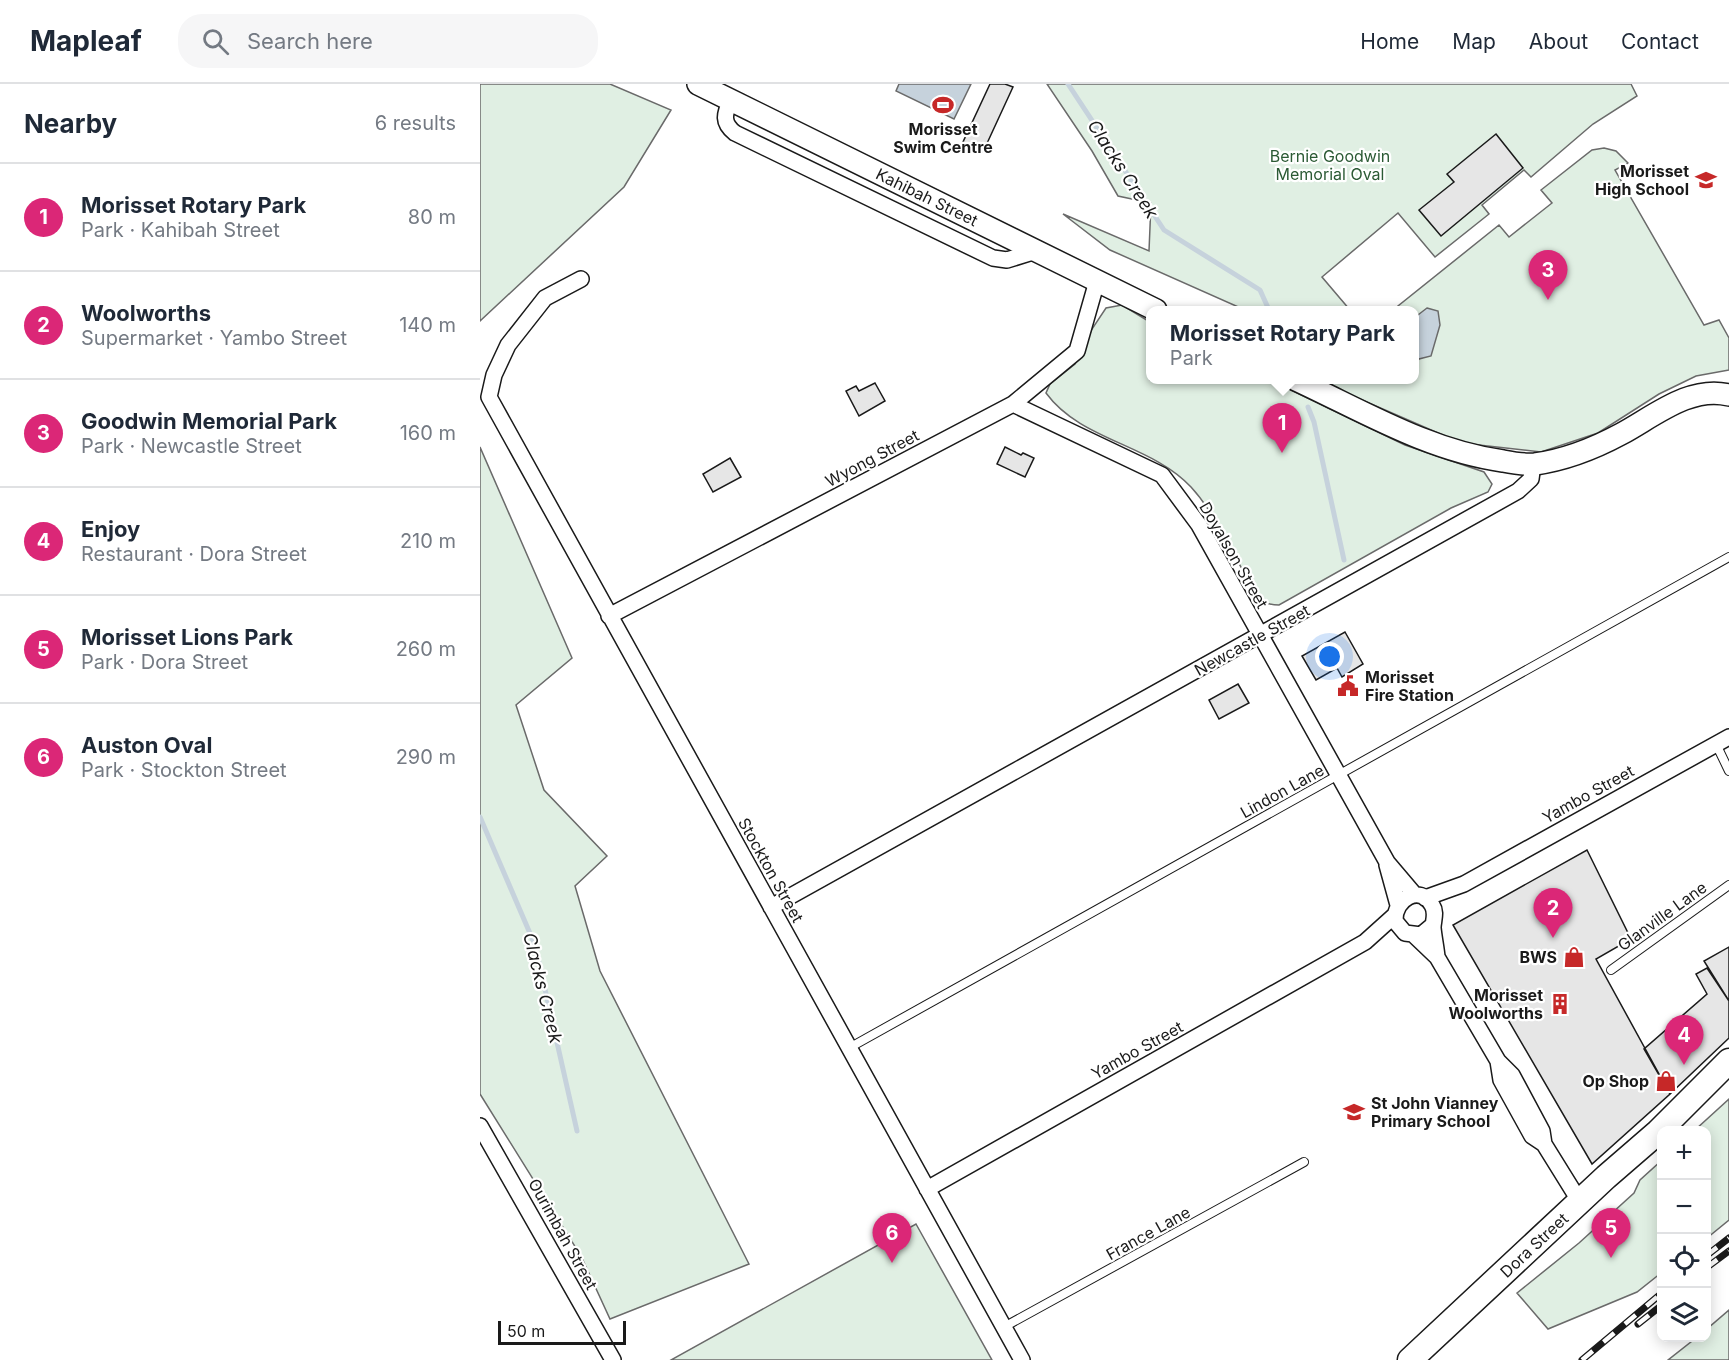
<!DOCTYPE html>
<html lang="en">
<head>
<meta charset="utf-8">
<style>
	:root { --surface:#fff; --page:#f6f6f7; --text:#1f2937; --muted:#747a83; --line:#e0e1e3; --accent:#db2777 }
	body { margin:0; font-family:Inter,sans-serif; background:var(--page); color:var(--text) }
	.controls { position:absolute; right:18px; bottom:18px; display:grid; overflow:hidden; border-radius:12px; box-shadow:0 3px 15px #0003 }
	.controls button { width:54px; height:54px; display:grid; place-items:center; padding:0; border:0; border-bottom:2px solid var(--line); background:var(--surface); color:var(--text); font:30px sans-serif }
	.scale { position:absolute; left:18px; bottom:15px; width:128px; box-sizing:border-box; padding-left:6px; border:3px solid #1a1a1a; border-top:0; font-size:16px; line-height:21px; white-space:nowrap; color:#1a1a1a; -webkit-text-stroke:4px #fff; paint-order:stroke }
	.you { position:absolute; left:850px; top:573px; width:21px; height:21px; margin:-15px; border:4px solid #fff; border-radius:50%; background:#1a73e8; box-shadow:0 0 0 9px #1a73e833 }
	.badge { display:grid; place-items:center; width:39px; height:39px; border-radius:50%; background:var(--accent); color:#fff; font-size:20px; font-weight:700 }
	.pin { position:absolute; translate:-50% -50px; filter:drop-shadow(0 2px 3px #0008) }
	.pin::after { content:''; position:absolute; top:32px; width:21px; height:18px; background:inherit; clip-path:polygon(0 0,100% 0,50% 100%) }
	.popup { position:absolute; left:666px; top:222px; width:273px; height:78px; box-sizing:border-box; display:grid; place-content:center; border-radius:12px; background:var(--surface); filter:drop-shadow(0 2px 4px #0005); font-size:20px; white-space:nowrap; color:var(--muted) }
	.popup b { font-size:22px; color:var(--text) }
	.popup::after { content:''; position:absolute; left:50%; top:100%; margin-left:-12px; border:12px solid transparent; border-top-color:var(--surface) }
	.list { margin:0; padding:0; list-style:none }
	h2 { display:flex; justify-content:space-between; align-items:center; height:78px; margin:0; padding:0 24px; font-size:26px }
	h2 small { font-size:20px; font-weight:400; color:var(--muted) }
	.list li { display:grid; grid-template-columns:39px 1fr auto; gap:18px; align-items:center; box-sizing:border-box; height:108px; padding:0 24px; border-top:2px solid var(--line) }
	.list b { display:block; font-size:22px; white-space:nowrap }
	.list p { margin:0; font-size:20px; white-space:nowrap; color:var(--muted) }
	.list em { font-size:20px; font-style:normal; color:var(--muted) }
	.icon { flex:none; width:33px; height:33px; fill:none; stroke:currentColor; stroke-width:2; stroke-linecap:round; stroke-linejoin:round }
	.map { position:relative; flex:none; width:1249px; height:1276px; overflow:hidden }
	header { display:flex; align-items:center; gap:36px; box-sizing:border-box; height:84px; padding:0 30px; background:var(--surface); border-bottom:2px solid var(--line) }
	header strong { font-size:28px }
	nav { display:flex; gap:33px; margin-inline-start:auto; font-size:21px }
	.search { width:420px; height:54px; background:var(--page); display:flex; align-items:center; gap:15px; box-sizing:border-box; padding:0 21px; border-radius:24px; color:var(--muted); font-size:22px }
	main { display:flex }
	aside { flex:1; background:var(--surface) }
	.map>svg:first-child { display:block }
	.green { fill:#e0efe3; stroke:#6a6a6a; stroke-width:1.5 }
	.water { fill:#c6d2dc; stroke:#6a6a6a; stroke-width:1.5 }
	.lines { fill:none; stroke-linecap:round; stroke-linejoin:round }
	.stream { stroke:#c6d2dc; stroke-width:5 }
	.building { fill:#e6e6e6; stroke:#1a1a1a; stroke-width:1.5 }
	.lane-casing { stroke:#1a1a1a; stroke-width:10 }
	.street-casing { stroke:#1a1a1a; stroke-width:18 }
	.secondary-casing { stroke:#1a1a1a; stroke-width:24 }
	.primary-casing { stroke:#1a1a1a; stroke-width:27 }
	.lane { stroke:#fff; stroke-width:8 }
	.street { stroke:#fff; stroke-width:15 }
	.secondary { stroke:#fff; stroke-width:21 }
	.primary { stroke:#fff; stroke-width:24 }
	.rail-casing { stroke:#1a1a1a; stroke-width:7 }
	.rail { stroke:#fff; stroke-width:4.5; stroke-dasharray:14; stroke-linecap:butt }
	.labels { text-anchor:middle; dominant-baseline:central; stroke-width:4.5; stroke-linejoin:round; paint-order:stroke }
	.poi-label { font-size:16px; font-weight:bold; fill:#1a1a1a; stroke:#fff; text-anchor:end }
	.park-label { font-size:16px; fill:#2b5a34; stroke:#fff }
	.street-label { font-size:16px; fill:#1a1a1a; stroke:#fff }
	.water-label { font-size:18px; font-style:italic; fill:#1a1a1a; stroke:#fff }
</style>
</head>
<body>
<header>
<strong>Mapleaf</strong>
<div class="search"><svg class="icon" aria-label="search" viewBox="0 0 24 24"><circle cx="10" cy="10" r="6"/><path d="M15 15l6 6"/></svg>Search here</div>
<nav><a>Home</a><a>Map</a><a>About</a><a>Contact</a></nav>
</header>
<main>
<aside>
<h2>Nearby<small>6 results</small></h2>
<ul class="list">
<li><span class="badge">1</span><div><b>Morisset Rotary Park</b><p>Park · Kahibah Street</p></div><em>80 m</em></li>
<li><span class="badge">2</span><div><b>Woolworths</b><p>Supermarket · Yambo Street</p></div><em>140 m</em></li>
<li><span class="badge">3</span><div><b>Goodwin Memorial Park</b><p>Park · Newcastle Street</p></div><em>160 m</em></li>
<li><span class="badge">4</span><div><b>Enjoy</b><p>Restaurant · Dora Street</p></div><em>210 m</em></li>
<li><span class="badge">5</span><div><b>Morisset Lions Park</b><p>Park · Dora Street</p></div><em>260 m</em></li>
<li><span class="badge">6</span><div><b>Auston Oval</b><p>Park · Stockton Street</p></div><em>290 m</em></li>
</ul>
</aside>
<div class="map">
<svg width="1249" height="1276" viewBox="0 0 1249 1276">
	<rect width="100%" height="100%" fill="#fff"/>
	<path class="green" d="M0 0H130L191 26 144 103 0 237Z
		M567 0H1151L1157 12 1113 40 1051 93 1044 86 1002 121 1009 130 955 173 918 129 842 193 870 226H765L630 166 583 130 669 167 671 119 638 112 612 67Z
		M1124 64 1136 67 1148 79 1135 86 1224 241 1239 236 1249 254V286L1216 292 1179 310 1118 349 1061 368 981 359 836 296H934V226H913L1019 141 1029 153 1072 119 1061 106 1112 66Z
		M642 221 670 238V296H790L925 361 1004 388 1012 400 1008 408 971 424 799 521C794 521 786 520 782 516 776 510 771 499 767 493 748 463 735 429 711 403 671 360 601 357 566 309L570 300 595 280 612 245 626 224Z
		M0 363 92 574 36 621 64 706 127 772 95 802 120 887 269 1180 130 1235 101 1172 0 1010Z
		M1249 1015V1136L1227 1154 1226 1046H1215Z
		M1181 1077V1189L1157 1208 1068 1245 1037 1209 1099 1159 1154 1109 1160 1096Z
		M436 1140 512 1276H191Z
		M1249 1226V1276H1188L1216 1254H1226L1227 1245Z"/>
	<path class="water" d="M419 0H491L474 35 416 7Z
		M947 224 958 227 960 241 951 272 939 275 934 282V234Z"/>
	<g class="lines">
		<path class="stream" d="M588 0 684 146 780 206 789 226
			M828 323 834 338 864 476
			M0 733 55 861 97 1047"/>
	</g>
	<path class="building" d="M510 0H525L533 3 503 68 483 58Z
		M1016 50 1043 84 961 152 939 126 974 98 967 90Z
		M395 299 405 317 379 332 366 307 376 302 379 307Z
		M525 363 541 371 543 369 554 374 545 393 517 380Z
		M250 374 261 393 233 408 223 390Z
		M865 548 883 580 862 593 857 584 836 596 822 572Z
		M758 600 769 619 739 635 729 616Z
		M1107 766 1151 855 1116 875 1190 1010 1112 1080 973 841Z
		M1249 863V917L1224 877Z
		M1227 884 1249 917V954L1190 1010 1164 965 1227 910 1216 890Z"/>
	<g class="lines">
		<defs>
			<path id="lane" d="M1236 660 1249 687
				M1131 886 1249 801
				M369 964 1249 473
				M524 1243 824 1078"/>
			<path id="street" d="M251 16C244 30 242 39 255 49L513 174 527 176 556 167
				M101 195 65 214 28 261 14 291 9 313 542 1276
				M533 320 682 391 719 441 907 778 935 811
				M129 532 533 320 597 267 617 197
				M907 781 918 821
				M945 814 984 800 1249 653
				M291 823 1038 407 1051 395 1053 380
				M953 841 941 851 925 849 915 837C914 815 940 800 952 821 957 829 953 836 953 844 954 854 956 863 957 873
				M935 852 957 873 1018 977 1032 991 1062 1047 1064 1060
				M1018 977 1021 996 1052 1052 1064 1060 1100 1118
				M0 1042 133 1276
				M447 1105 885 858 915 831"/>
			<path id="secondary" d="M218 0 676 226
				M816 296C883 327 949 367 1023 377 1033 379 1044 381 1055 380 1084 376 1115 364 1141 350 1173 333 1210 301 1249 311"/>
			<path id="primary" d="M930 1276 1126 1093 1178 1048 1249 977"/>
		</defs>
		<use href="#lane" class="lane-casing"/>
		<use href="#street" class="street-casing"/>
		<use href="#secondary" class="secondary-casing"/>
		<use href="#primary" class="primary-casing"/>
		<use href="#lane" class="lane"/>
		<use href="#street" class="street"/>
		<use href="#secondary" class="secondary"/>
		<use href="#primary" class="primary"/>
		<defs>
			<path id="rail" d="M1226 1172 1249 1154
				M1226 1184 1249 1167
				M1158 1240 1182 1221
				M1102 1276 1182 1209"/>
		</defs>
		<use href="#rail" class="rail-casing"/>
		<use href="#rail" class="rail"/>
	</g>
	<defs>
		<symbol id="stadium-bare" viewBox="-9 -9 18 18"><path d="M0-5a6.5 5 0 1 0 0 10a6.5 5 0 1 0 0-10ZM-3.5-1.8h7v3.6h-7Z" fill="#c62828" stroke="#fff" stroke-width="2.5" paint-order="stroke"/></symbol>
		<symbol id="school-bare" viewBox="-9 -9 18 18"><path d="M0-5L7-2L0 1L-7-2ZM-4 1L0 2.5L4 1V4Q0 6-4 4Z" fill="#c62828" stroke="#fff" stroke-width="2.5" paint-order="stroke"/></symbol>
		<symbol id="civic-bare" viewBox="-9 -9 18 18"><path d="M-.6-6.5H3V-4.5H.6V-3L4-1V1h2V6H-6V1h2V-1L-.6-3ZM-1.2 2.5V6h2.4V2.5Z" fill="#c62828" stroke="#fff" stroke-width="2.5" paint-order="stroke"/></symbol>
		<symbol id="shop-bare" viewBox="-9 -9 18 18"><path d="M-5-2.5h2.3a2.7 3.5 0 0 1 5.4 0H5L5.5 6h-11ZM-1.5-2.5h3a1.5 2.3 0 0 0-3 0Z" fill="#c62828" stroke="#fff" stroke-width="2.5" paint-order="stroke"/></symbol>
		<symbol id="building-bare" viewBox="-9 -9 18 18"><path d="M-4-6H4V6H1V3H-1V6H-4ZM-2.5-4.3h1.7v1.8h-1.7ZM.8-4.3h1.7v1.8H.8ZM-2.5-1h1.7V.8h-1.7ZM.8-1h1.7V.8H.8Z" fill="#c62828" stroke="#fff" stroke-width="2.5" paint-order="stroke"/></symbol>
	</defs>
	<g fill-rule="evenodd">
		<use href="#stadium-bare" x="448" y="6" width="30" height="30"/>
		<use href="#school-bare" x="1211" y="81" width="30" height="30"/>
		<use href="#civic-bare" x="853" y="587" width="30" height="30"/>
		<use href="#shop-bare" x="1079" y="858" width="30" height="30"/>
		<use href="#building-bare" x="1065" y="905" width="30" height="30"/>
		<use href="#shop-bare" x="1171" y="982" width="30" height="30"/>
		<use href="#school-bare" x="859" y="1013" width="30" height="30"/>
	</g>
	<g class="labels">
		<g class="poi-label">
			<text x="463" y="45" text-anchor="middle">Morisset<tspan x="463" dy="18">Swim Centre</tspan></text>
			<text x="1209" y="87">Morisset<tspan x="1209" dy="18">High School</tspan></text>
			<text x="885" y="593" text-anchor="start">Morisset<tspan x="885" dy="18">Fire Station</tspan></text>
			<text x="1077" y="873">BWS</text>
			<text x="1063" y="911">Morisset<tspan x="1063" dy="18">Woolworths</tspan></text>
			<text x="1169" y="997">Op Shop</text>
			<text x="891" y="1019" text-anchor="start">St John Vianney<tspan x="891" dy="18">Primary School</tspan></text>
		</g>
		<g class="park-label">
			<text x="850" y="72">Bernie Goodwin<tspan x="850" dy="18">Memorial Oval</tspan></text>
		</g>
		<g class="street-label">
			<text transform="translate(447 113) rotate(26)">Kahibah Street</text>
			<text transform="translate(392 374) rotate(-28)">Wyong Street</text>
			<text transform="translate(754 471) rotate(60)">Doyalson Street</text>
			<text transform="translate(772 556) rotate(-29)">Newcastle Street</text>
			<text transform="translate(802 707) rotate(-29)">Lindon Lane</text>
			<text transform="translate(1108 710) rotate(-29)">Yambo Street</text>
			<text transform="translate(291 786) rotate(61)">Stockton Street</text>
			<text transform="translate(1182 832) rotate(-36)">Glanville Lane</text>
			<text transform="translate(657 966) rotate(-29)">Yambo Street</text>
			<text transform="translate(668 1149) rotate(-29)">France Lane</text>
			<text transform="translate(83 1150) rotate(61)">Ourimbah Street</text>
			<text transform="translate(1054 1161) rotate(-43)">Dora Street</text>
		</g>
		<g class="water-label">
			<text transform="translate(643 85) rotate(57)">Clacks Creek</text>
			<text transform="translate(63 904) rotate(76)">Clacks Creek</text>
		</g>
	</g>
</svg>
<div class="controls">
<button>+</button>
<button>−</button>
<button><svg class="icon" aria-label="locate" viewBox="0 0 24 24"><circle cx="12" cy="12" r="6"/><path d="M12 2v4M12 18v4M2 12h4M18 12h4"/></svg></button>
<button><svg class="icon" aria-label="layers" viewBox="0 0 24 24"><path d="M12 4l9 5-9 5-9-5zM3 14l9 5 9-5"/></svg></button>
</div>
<div class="scale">50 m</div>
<div class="you"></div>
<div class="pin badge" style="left:802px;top:369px">1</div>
<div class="popup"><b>Morisset Rotary Park</b>Park</div>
<div class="pin badge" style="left:1073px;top:854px">2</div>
<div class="pin badge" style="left:1068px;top:216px">3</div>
<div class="pin badge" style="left:1204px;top:981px">4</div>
<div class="pin badge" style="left:1131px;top:1174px">5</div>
<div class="pin badge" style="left:412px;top:1179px">6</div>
</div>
</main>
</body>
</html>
